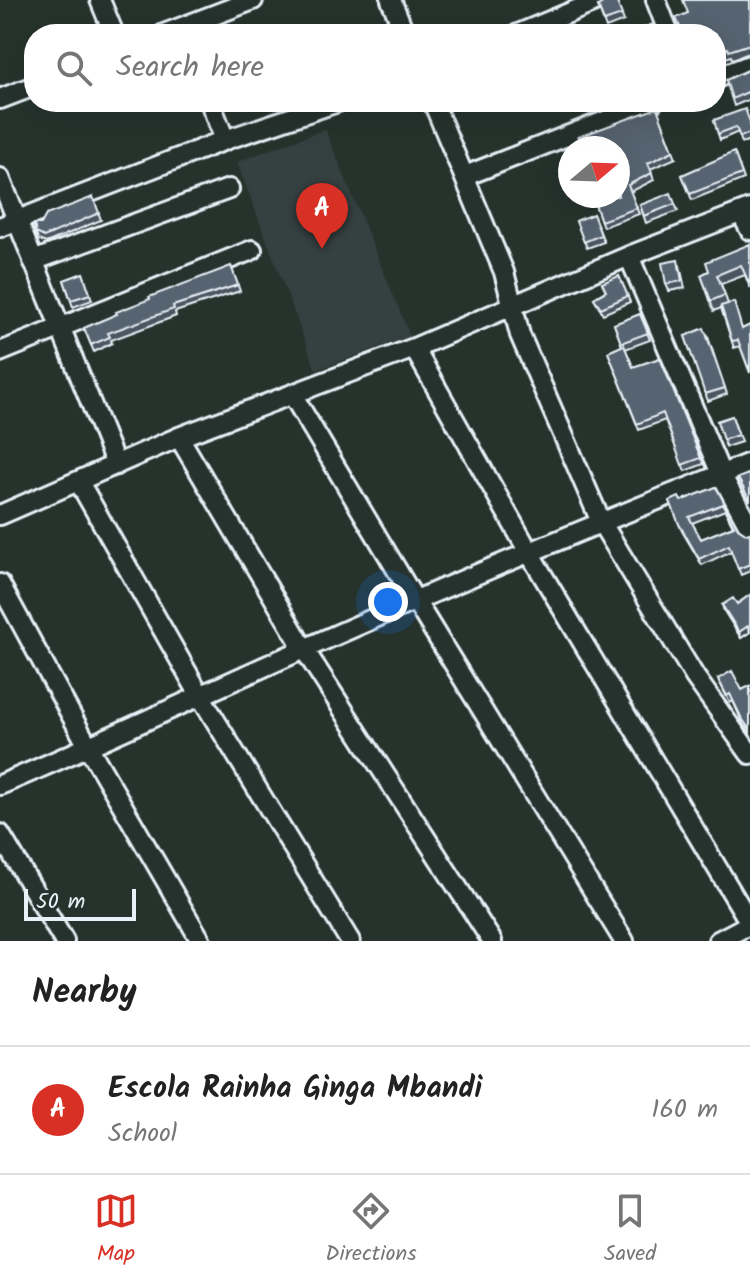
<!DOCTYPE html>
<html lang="en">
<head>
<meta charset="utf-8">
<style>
	:root { --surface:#fff; --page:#f6f6f6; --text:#222; --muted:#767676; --line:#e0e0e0; --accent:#d93025 }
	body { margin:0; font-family:Kalam,sans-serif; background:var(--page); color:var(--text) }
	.compass { position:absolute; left:558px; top:136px; width:72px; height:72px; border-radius:50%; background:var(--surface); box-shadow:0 8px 32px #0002; rotate:71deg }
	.scale { position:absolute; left:24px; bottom:20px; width:112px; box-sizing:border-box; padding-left:8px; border:4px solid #e8f1f8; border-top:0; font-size:22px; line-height:28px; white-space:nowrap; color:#e8f1f8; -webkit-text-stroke:6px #26332d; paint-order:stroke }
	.you { position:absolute; left:388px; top:602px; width:28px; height:28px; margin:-20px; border:6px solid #fff; border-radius:50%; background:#1a73e8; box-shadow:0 0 0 12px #1a73e833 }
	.badge { display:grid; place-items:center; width:52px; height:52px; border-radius:50%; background:var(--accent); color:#fff; font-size:26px; font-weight:700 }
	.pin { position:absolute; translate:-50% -66px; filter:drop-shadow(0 2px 4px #0008) }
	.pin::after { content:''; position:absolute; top:42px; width:28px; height:24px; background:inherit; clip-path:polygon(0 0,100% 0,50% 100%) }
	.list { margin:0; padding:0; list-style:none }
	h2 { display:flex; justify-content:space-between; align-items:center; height:104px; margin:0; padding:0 32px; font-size:34px }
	h2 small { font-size:26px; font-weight:400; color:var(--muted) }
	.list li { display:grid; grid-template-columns:52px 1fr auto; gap:24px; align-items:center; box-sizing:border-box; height:128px; padding:0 32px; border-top:2px solid var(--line) }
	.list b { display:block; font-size:30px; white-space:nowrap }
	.list p { margin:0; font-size:26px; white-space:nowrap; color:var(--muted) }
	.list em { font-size:26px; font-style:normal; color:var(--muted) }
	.icon { flex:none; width:44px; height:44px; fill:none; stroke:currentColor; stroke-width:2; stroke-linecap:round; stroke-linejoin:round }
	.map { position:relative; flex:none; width:750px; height:941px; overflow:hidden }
	.search { position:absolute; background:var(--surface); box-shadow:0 8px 32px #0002; left:24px; right:24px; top:24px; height:88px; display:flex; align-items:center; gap:20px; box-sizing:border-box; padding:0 28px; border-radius:32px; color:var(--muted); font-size:30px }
	.sheet { height:232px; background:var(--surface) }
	nav { display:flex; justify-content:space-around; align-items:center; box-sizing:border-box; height:112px; border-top:2px solid var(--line); background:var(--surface); font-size:22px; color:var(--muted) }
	nav a { display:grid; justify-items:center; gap:4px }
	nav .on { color:var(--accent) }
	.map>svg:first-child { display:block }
	.built { fill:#354141 }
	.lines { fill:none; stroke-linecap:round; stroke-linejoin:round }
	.minor-casing { stroke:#e8f1f8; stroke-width:24 }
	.minor { stroke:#26332d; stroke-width:18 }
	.wall { fill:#4b5560; stroke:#e8f1f8; stroke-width:2; fill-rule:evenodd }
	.shaded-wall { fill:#3d454e; stroke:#e8f1f8; stroke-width:2 }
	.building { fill:#576370; stroke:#e8f1f8; stroke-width:2; fill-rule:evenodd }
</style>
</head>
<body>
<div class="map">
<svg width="750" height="941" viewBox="0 0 750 941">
	<rect width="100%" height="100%" fill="#26332d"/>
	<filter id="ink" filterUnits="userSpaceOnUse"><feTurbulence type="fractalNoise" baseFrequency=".0125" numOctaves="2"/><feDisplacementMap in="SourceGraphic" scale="16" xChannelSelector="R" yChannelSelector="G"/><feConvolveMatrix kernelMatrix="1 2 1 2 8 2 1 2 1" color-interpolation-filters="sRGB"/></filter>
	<g filter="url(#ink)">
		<path class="built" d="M325 129 410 336 316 370 237 162Z"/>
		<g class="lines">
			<defs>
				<path id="minor" d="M100 0 114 34
					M391 0 405 34
					M656 0 669 34
					M164 34 253 0
					M518 34 600 0
					M716 78 750 65
					M0 99 34 86
					M210 102 225 140
					M433 102 504 272 520 335 601 522 695 677 750 754
					M465 176 653 102
					M0 178 116 465
					M741 213 750 230
					M0 227 225 140 338 102
					M629 256 721 474 750 528
					M33 261 229 189
					M414 348 530 554 750 923
					M0 352 252 250
					M292 394 416 602 624 941
					M179 437 304 649 492 941
					M79 482 201 697 350 941
					M0 515 179 437 414 348 629 256 750 209
					M0 584 89 748 201 941
					M0 785C102 742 202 694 304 649 451 584 600 522 750 463
					M0 834 64 941
					M718 941 750 924"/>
			</defs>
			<use href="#minor" class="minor-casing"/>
			<use href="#minor" class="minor"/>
		</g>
		<path class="wall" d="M616 0 624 21 606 28 598 6Z
			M750 0V53L732 59 731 56 716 62V34L688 13Z
			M750 69V99L734 106 726 80Z
			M594 102H616L597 109Z
			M657 108 676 158 650 169 654 180 630 192 639 214 603 227 595 204 603 201Z
			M714 120 750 122V140L742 143 738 132 720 140Z
			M734 152 744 179 692 200 682 175Z
			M93 197 101 220 46 243 38 240 34 228Z
			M675 204 678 211 646 223 640 205Z
			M593 214 604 242 587 248 576 221Z
			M750 244V288L745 275 721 284 728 304 742 329 750 325V373L740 346 734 348 721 308 714 311 701 275 709 271Z
			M231 266 240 291 175 312 176 316 111 340 112 343 94 352 84 328Z
			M680 266 685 288 669 291 666 284Z
			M83 273 92 300 73 307 64 280Z
			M619 276 630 302 603 314 594 298 605 291Z
			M640 314 650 340 625 349 633 367 660 358 704 464 685 471 665 420 639 430 608 352 622 346 614 324Z
			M707 334 727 394 708 401 685 336Z
			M732 416 741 442 726 447 717 421Z
			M716 487 738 528 747 534 750 533V571L741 575 731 551 702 565 682 531 670 501H681ZM725 510 733 526 701 539 692 523Z
			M750 595V632L741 638 724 611 722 605 737 604Z
			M718 679 742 690 750 686V733L743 724 733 701 730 703Z"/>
		<path class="shaded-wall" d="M748 626 750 632 741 638 739 632Z"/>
		<path class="building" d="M607 0H616L622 15 604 21 598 6Z
			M683 0H750V44L729 51 728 48 716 53V34H683L676 18 688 13Z
			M653 24 656 34H638L637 30Z
			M750 69V91L732 99 726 80Z
			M657 108 673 151 648 163 652 173 628 185 637 208 601 221 595 204 603 201 602 196H618V148H583L578 137Z
			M745 109 750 122V133L740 137 736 127 718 134 714 120Z
			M734 152 742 174 690 194 682 175Z
			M671 193 675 204 644 216 640 205Z
			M93 197 99 213 44 237 36 233 34 224H41L46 215Z
			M593 214 601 235 584 242 576 221Z
			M750 244V280L748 281 741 265 717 275 725 295 711 301 701 275 709 271 706 262Z
			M678 260 682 281 666 284 662 263Z
			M231 266 238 285 173 306 174 309 108 333 110 337 91 345 84 328 117 314 116 312 150 299 149 297Z
			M83 273 90 294 71 300 64 280Z
			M619 276 628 296 601 308 594 298 606 291 602 283Z
			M734 302 742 329 750 325V366L748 367 738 340 732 341 721 306Z
			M640 314 648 333 621 343 614 324Z
			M704 328 725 388 705 394 685 336Z
			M624 345 633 367 660 358 701 458 682 465 663 413 637 424 608 352Z
			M732 416 738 435 723 440 717 421Z
			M748 474 750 479V501L738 478Z
			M716 487 738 528 747 534 750 533V564L738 569 729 545 699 559 679 524 670 501 679 497 681 501ZM723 504 734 526 701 539 689 517Z
			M750 595V630L748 626 739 632 722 605 733 598 737 604Z
			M732 671 742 690 750 686V730L741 717 730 694 727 696 718 679Z"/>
	</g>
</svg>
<svg class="compass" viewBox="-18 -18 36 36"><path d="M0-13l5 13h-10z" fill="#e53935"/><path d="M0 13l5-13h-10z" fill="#767676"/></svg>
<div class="scale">50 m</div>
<div class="you"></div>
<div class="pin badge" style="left:322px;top:249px">A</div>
<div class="search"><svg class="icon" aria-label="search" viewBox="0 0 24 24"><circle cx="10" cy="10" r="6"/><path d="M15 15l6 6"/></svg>Search here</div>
</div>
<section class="sheet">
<h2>Nearby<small></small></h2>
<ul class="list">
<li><span class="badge">A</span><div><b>Escola Rainha Ginga Mbandi</b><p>School</p></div><em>160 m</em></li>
</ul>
</section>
<nav>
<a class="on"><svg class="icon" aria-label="map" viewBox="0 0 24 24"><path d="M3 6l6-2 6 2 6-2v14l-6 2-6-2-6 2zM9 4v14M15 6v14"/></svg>Map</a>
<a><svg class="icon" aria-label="directions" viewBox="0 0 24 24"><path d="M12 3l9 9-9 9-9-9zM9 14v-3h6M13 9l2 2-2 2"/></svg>Directions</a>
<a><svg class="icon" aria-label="saved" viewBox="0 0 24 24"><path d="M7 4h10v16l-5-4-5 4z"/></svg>Saved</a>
</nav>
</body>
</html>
